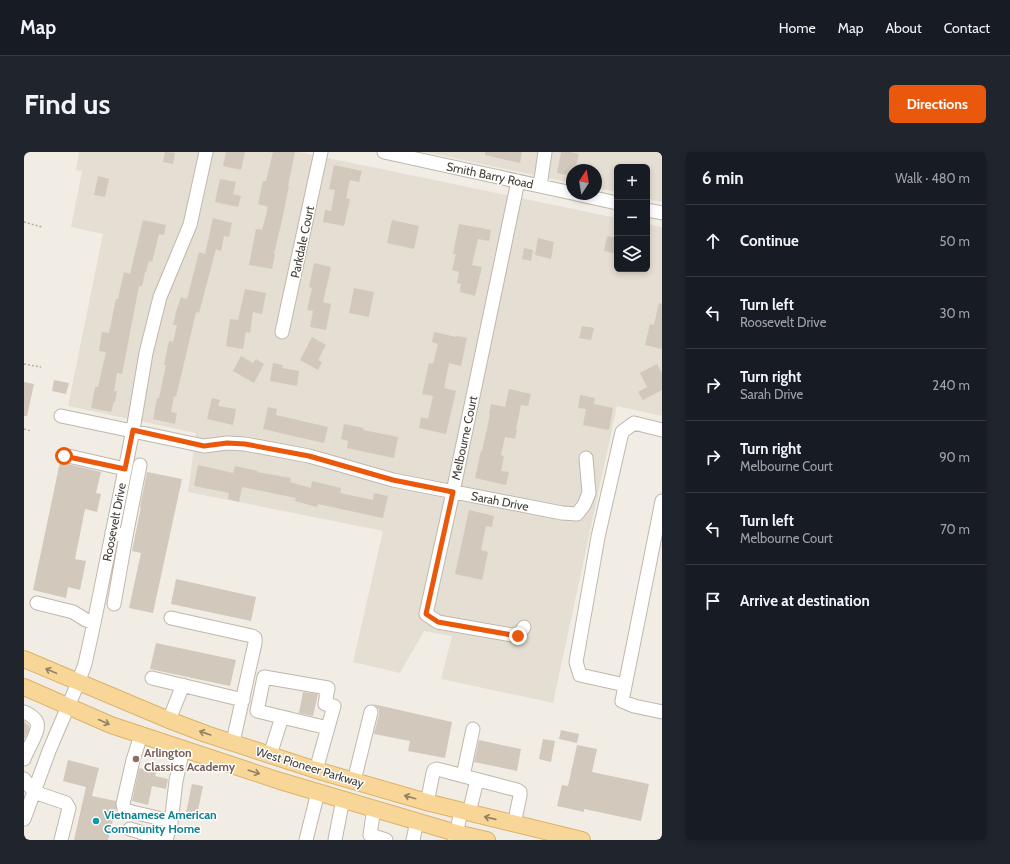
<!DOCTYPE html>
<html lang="en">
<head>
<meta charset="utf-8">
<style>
	:root { --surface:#171b24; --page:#20242c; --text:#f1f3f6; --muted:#9ea1a6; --line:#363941; --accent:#ea580c }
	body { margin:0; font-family:Cabin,sans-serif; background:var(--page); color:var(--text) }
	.controls { position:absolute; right:12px; top:12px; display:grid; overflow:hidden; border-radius:6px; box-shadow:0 2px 6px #0003 }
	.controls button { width:36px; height:36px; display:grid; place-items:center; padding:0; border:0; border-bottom:1px solid var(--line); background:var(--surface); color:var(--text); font:20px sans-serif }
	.compass { position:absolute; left:542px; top:12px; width:36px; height:36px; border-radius:50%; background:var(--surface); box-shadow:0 2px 6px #0003; rotate:12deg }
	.stop { position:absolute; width:12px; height:12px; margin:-9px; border:3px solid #ea580c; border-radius:50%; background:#fff }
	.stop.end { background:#ea580c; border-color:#fff; box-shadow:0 1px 4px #0008 }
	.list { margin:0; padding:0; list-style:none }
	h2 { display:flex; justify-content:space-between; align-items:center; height:52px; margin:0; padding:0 16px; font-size:17px }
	h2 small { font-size:13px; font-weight:400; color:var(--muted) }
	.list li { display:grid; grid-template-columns:26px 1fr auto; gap:12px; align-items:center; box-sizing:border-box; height:72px; padding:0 16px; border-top:1px solid var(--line) }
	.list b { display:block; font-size:15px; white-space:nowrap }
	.list p { margin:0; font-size:13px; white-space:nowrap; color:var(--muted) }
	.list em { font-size:13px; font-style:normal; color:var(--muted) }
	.icon { flex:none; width:22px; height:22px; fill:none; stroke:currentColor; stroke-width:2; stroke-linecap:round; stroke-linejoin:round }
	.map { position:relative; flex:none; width:638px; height:688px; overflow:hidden; border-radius:6px }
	header { display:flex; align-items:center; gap:24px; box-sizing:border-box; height:56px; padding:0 20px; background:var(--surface); border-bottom:1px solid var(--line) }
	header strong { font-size:19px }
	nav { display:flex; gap:22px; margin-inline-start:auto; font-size:14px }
	.intro { display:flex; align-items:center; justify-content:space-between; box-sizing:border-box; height:96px; padding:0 24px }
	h1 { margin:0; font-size:28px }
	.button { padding:10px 18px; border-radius:6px; background:var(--accent); color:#fff; font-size:14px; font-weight:700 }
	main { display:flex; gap:24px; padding:0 24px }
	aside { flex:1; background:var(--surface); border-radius:6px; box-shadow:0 2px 6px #0003 }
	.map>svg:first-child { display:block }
	.residential { fill:#e5ded3 }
	.building { fill:#d2c8bb }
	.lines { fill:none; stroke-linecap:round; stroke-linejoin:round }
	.minor-casing { stroke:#bfb7ab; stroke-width:15 }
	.major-casing { stroke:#dcb269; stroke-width:18 }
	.path { stroke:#bdae9a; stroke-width:1.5; stroke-dasharray:2 2; stroke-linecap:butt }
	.minor { stroke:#fff; stroke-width:13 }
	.major { stroke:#f8d697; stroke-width:16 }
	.oneway { stroke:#948261 }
	.route { stroke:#ea580c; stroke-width:5 }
	.education-dot { fill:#8d6e63; stroke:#fff; stroke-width:1.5 }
	.culture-dot { fill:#0f9aa8; stroke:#fff; stroke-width:1.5 }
	.labels { text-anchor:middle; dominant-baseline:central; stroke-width:3; stroke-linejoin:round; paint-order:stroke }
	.street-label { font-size:12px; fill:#433d35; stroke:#fff }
	.education-label { font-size:12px; font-weight:bold; fill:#785e54; stroke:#fff; text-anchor:start }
	.culture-label { font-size:12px; font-weight:bold; fill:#0d838f; stroke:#fff; text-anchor:start }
</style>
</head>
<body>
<header>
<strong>Map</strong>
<nav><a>Home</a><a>Map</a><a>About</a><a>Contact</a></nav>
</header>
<div class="intro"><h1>Find us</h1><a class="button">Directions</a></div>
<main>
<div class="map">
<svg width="638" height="688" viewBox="0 0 638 688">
	<rect width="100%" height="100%" fill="#f1ede5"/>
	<path class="residential" d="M55 0H275L593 66V117H623V72L638 75V264L593 254 529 551 417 527 428 484 400 479 376 521 329 510 359 379 164 340 172 281 44 254 79 82 47 75 58 19 52 18Z
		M401 0H638V50L623 47V15H593V40L572 36V18H548V31Z"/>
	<path class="building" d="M141 0 151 1 149 12 139 10Z
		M202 0H221L217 18 199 14Z
		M249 0H271L264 34H265L258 68 250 102H251L248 117 225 113 232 77 238 78 244 55 234 52 239 29H242Z
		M461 0H498L496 11 461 3Z
		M537 0H546L555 2 551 18H548V24L533 21Z
		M310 13 338 19 335 30 326 28 322 46 326 47 320 74 299 70 301 58 307 59 311 38 305 37Z
		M74 24 85 27 81 45 70 43Z
		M196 27 212 30 209 42 217 44 214 55 191 50Z
		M189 66 208 71 205 85 200 84 197 99 192 97 175 161 172 160 152 245 150 244 147 260 153 261 151 272 129 267 133 246H135L142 213H140L145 189 149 190 153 173H149L152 160 157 145 163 147 175 100 181 102Z
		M119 68 142 73 140 83 135 82 128 110 125 109 122 120H121L118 134H115L98 222 93 221 90 239H93L91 250 90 249 87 260 67 256 71 235H74L82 200 75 199 78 180 85 181 92 147H94L100 120 106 122Z
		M368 68 395 74 390 97 363 91Z
		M435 72 467 78 465 89 454 87 448 113 458 115 451 144 436 140 437 132 433 131 435 120 428 118 432 102H429Z
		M583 84 593 86V102L580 99Z
		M514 86 530 90 527 107 511 103Z
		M500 96 509 98 507 109 498 107Z
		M290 111 307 115 299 150 307 152 302 178 286 175 289 159 283 158 288 136 285 135Z
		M330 136 350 140 345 165 325 161Z
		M221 137 242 141 238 162 229 160 226 181 222 180 219 197 202 194 206 167 214 168Z
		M635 151 638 152V197L621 193 626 172 630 173Z
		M558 174 570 176 567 188 555 186Z
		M410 180 432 185 433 184 443 186 437 214 425 211 420 236 432 239 422 282 395 276 397 265 404 267 409 244 398 242 405 211 409 212 414 192 408 190Z
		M288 185 302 193 294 208 298 210 294 218 276 208Z
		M217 204 229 211 232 207 240 212 230 231 209 219Z
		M249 211 259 213 258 216 275 219 273 234 246 229Z
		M633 212 638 221V238L619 248 614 240 623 235 616 221Z
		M30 228 45 231 42 242 28 239Z
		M0 230 10 232 3 264H0Z
		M485 237 507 242 504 254 497 253 492 277H493L491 287 481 285 477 303 480 304 477 319 485 320 482 333 451 326 457 299H458L466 263H465L467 252 481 255Z
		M556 243 571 246 570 252 589 256 585 278 559 273 562 257 554 256Z
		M188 246 196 248 194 254 212 257 209 273 183 267Z
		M244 255 253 257 252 263 304 275 300 291 239 277Z
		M320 272 340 276 339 278 374 285 370 306 323 296 324 289 317 287Z
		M36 310 77 320 72 341 77 342 73 360 61 357 51 407 62 409 56 438 44 435 42 446 9 438Z
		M174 313 209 321 211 314 234 319 233 320 267 326 266 330 287 336 288 329 317 336 316 341 349 348 350 341 364 344 359 366 294 352 293 355 271 349 272 346 218 335 215 350 204 347 205 341 170 334Z
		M123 320 158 327 129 461 105 456 117 401 108 399 117 355H116Z
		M445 358 470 364 468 375 462 374 457 398 464 400 458 428 431 422Z
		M152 427 232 445 227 469 147 452Z
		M132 491 212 508 206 534 126 517Z
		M279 540 294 542 289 564 275 561Z
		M349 552 428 570 421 606 384 599 386 589 350 582 355 562V557L353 555Z
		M0 569 5 574V578L0 588Z
		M537 578 555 582 553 591 535 587Z
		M519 587 531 589 527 610 515 607Z
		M455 588 497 597 493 619 450 610Z
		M553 593 573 597 568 620 625 632 617 669 560 657V660L533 654 538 633 544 634Z
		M44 608 75 616 68 644 92 649V656L84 688H50L62 635 39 629Z
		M115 616 132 620 131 624 144 627 142 637 128 634 124 653 108 649Z
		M168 632 179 634 173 663 162 661Z"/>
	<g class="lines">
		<defs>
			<path id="minor" d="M360 0 548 41
				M494 29 429 340 402 462 414 470 494 484 500 475
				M516 34 521 0
				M552 42 593 51
				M623 58 638 61
				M258 180 297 0
				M37 264 180 294 203 291 221 292 285 304 369 328 538 361 553 362 560 353 565 341 562 306
				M40 303 101 317
				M638 349 598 549 610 554 638 560
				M88 380 102 384 116 313
				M13 451 49 460 62 468 70 471
				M90 452 102 384
				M147 466 228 484 231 486V491L209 590
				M128 526 219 548
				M601 533 556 523 552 510 574 385 598 280 610 271 638 278
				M0 560C18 568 15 575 8 590 5 596 2 601 0 607
				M258 565 304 576
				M145 568 159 533
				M117 583 109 608 99 652 100 657 108 660 147 669
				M246 603 258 565 233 559 240 525 304 536 301 552 310 554 292 618
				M439 624 449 577
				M0 627 10 640 42 651 45 656 37 688
				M330 629 347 560
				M403 651 409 621 410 618 413 617 493 638 496 640V644L490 672
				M350 656 346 683 362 688
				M445 661 453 628
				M0 667 25 599 54 531 61 512 70 471 109 278 122 201 136 145 166 73 182 0
				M106 677 141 688
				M142 688 147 671 152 629 159 597
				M282 688 294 640
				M311 688 319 647
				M389 688 393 669
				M431 688 437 659"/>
			<path id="major" d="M0 507 145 568 182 582 292 618 406 651 558 688
				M0 535 87 573 256 629 432 681 463 688"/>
		</defs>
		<use href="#minor" class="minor-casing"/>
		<use href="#major" class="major-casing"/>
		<path class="path" d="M0 70 18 75
			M0 212 17 215
			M0 277 7 279"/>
		<use href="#minor" class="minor"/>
		<use href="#major" class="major"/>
	</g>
	<defs><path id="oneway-shaft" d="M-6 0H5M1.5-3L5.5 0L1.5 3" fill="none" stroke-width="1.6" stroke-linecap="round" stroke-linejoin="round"/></defs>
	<g class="oneway">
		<use href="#oneway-shaft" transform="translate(27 519) rotate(-157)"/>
		<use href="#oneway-shaft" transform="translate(80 570) rotate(24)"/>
		<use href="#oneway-shaft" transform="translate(181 581) rotate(-161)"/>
		<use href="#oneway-shaft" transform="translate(230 620) rotate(18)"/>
		<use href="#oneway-shaft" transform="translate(386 645) rotate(-164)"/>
		<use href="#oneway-shaft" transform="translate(466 666) rotate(-167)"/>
	</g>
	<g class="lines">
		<path class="route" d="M40 304 101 317 109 278 180 294 203 291 221 292 285 304 369 328 429 340 402 462 414 470 494 484"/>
	</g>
	<circle class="education-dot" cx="112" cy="607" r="4"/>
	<circle class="culture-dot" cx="72" cy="669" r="4"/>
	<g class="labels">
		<g class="street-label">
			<text transform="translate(466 23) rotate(12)">Smith Barry Road</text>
			<text transform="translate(278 90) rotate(-78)">Parkdale Court</text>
			<text transform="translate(440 286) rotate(-78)">Melbourne Court</text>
			<text transform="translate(476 349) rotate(11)">Sarah Drive</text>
			<text transform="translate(90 370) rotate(-79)">Roosevelt Drive</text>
			<text transform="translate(286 615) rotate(17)">West Pioneer Parkway</text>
		</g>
		<g class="education-label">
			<text x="120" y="600">Arlington<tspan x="120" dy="14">Classics Academy</tspan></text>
		</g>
		<g class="culture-label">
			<text x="80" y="662">Vietnamese American<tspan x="80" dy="14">Community Home</tspan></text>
		</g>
	</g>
</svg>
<div class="controls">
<button>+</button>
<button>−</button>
<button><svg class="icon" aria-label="layers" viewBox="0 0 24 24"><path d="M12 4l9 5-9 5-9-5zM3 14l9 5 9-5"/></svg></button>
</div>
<svg class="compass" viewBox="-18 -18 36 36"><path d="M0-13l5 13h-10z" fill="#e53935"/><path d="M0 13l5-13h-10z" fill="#9ea1a6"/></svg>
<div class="stop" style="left:40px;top:304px"></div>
<div class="stop end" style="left:494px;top:484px"></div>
</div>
<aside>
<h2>6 min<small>Walk · 480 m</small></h2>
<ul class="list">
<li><svg class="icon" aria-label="ahead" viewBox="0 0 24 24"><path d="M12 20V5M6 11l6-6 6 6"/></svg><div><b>Continue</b></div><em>50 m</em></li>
<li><svg class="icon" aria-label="left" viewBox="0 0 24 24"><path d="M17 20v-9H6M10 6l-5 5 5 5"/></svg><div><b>Turn left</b><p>Roosevelt Drive</p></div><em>30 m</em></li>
<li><svg class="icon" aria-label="right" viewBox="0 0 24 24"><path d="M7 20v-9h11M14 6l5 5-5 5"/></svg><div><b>Turn right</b><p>Sarah Drive</p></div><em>240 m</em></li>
<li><svg class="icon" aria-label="right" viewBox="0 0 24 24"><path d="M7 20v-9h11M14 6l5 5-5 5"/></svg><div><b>Turn right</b><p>Melbourne Court</p></div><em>90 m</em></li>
<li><svg class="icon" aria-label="left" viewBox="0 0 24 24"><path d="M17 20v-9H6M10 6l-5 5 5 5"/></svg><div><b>Turn left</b><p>Melbourne Court</p></div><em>70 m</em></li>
<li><svg class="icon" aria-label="arrive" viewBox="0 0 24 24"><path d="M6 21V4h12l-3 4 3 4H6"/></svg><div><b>Arrive at destination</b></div></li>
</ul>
</aside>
</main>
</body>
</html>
